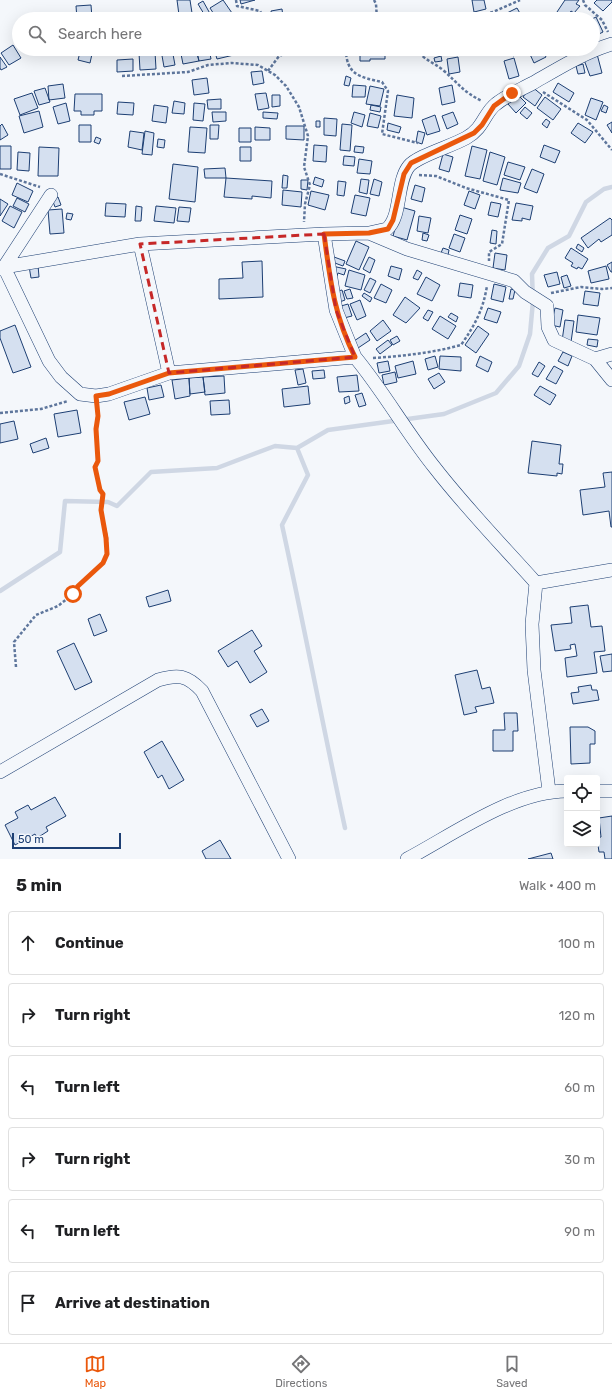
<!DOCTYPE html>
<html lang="en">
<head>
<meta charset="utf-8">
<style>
	:root { --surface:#fff; --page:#f6f6f6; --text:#202124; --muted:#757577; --line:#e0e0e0; --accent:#ea580c }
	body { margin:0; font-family:Rubik,sans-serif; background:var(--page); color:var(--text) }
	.controls { position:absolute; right:12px; bottom:12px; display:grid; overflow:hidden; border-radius:4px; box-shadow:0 4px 16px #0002 }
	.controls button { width:36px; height:36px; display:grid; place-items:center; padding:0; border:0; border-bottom:1px solid var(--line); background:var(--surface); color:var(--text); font:20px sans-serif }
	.scale { position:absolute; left:12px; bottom:10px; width:109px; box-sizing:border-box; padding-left:4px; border:2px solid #1d3f73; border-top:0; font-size:11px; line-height:14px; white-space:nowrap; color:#1d3f73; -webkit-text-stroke:3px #f4f7fb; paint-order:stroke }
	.stop { position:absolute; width:12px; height:12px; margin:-9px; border:3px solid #ea580c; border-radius:50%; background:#fff }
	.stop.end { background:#ea580c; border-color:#fff; box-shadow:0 1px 4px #0008 }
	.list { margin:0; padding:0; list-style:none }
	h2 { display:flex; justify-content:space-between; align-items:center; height:52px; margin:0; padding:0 16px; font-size:17px }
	h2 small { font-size:13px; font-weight:400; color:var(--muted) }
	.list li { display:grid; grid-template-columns:26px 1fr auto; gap:12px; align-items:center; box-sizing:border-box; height:64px; margin:0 8px 8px; padding:0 8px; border:1px solid var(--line); border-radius:4px }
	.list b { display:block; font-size:15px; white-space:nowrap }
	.list em { font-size:13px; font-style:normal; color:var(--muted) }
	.icon { flex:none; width:22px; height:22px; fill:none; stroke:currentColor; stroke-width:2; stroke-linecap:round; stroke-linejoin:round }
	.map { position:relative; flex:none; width:612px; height:859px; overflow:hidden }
	.search { position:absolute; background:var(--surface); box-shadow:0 4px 16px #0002; left:12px; right:12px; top:12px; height:44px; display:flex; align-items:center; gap:10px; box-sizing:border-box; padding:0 14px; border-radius:22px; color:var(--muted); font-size:15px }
	.sheet { height:484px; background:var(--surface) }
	nav { display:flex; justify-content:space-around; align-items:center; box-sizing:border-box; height:56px; border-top:1px solid var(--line); background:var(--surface); font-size:11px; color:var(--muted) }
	nav a { display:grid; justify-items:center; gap:2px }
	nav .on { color:var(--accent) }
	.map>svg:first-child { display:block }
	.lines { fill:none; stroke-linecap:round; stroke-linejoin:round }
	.stream { stroke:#cfd7e4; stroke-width:4.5 }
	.building { fill:#d5e0f0; stroke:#1d3f73 }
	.minor-casing { stroke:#1d3f73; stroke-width:14 }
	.path { stroke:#5e769c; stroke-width:2.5; stroke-dasharray:3 2; stroke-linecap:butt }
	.minor { stroke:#f4f7fb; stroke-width:13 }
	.route { stroke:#ea580c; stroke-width:5 }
	.marked { fill:none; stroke:#c62828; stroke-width:3; stroke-dasharray:8 5; stroke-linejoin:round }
</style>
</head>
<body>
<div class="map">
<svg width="612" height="859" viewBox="0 0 612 859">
	<rect width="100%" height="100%" fill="#f4f7fb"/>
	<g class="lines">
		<path class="stream" d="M297 448 308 475 282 525C304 625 323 727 345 828
			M0 591 60 552 65 501 108 502 117 506 151 472 217 468 275 446 297 448 328 430 444 414 496 393 519 366 530 334 533 301 532 274 548 248 569 236 586 202 604 189 612 187"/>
	</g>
	<path class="building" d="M177 0H190L192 13 179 15Z
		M223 0 232 13 222 19H217L210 8Z
		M240 0H255L241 4Z
		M472 0H484L486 9 474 12Z
		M565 0H579L576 4 580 6 574 13 571 11 566 19 557 12Z
		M597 0H612V2L603 11 594 3Z
		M203 1 213 19H207L198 4Z
		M91 5 92 18 77 19 76 6Z
		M517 8 522 17 517 19H508L505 14Z
		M282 9 283 17 272 18 271 11Z
		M418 13H438V19H418Z
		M299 15H311V19H299Z
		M596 17 603 32 593 37V19H592Z
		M13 45 21 58 9 65 1 53Z
		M172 49 175 65 164 67 161 50Z
		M180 49H196L199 61 183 64Z
		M196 49H209L211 59 199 61Z
		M214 49H237L238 54 217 59Z
		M258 49H266L267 55H258Z
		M360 49H385V59H370V61H360Z
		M421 49H440L422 56Z
		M510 49H520L521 52 513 56Z
		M530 49H542L546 57 534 63 528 50Z
		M561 49H573L564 55Z
		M80 52 92 54 90 63 78 60Z
		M155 52 156 69 140 70 139 53Z
		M597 54 602 73 590 76 583 57Z
		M441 56 442 61 435 62 434 58Z
		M0 57 7 67 1 70 0 68Z
		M458 57 460 72 449 74 447 59Z
		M514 58 519 76 509 79 504 61Z
		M133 59V71L117 72V60Z
		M583 64 585 73 578 74 576 66Z
		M262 71 264 83 253 85 251 72Z
		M346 76 351 78 349 86 344 85Z
		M207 78 209 93 194 95 192 80Z
		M558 83 574 93 569 102 553 92Z
		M63 84 65 98 49 100 48 86Z
		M353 85 366 86 365 97H352Z
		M452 85 455 102 442 105 439 88Z
		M370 86 384 89 380 106 366 104Z
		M531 86 542 95 535 106 523 97Z
		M45 88 50 102 39 105 34 91Z
		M32 93 38 108 20 115 14 99Z
		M266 93 269 108 258 110 255 94Z
		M75 94H102V111H94V115H81V111H74Z
		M517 94 526 103 516 113 508 104Z
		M272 95H280V106L272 107Z
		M397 95 414 98 412 118 394 116Z
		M545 97 561 109 553 120 537 108Z
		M591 98 603 102 596 120 585 115Z
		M221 99V109H208L207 100Z
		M174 101 185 103 184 114 172 113Z
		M118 102 134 103 133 115 117 114Z
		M66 103 70 121 58 124 53 107Z
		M194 103 205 104 203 121 193 120Z
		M154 105 168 107 166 123 152 121Z
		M371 105 381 107 380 112 370 110Z
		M604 105 608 107 606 113 601 111Z
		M525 107 532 113 527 119 520 113Z
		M39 111 43 127 24 133 19 116Z
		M212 112H226V121L213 122Z
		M263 112 278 113 277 119 263 118Z
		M354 112 365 115 362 127 351 123Z
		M453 112 458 124 447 129 442 116Z
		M370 113 381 116 378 128 367 126Z
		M435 115 440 131 427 135 422 120Z
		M324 118 337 119 336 136 324 135Z
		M546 119 550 122 547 128 542 124Z
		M316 121H320V127H316Z
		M612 122V133L607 125Z
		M388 123 401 127 399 133 387 130Z
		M578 123 593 132 585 143 571 133Z
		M2 124 8 135 0 140V126Z
		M342 124 352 125 350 151 340 150Z
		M79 125H91V142H79Z
		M210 125H219L218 139H210Z
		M286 126H304V140L286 139Z
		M190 127 207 128 205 153 188 152Z
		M255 127 270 128V140H255Z
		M239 128H251V142H239Z
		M130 131 144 133 142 150 128 147Z
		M145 131 154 133 152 155 142 154Z
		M418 131 425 133 422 144 416 142Z
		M96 137 101 139 99 144 94 142Z
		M158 139 165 140 164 148 157 147Z
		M314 145 327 146 326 162 313 161Z
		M544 145 560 151 555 163 540 157Z
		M0 146H11V169H0Z
		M355 146 364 147 363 153 354 152Z
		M472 146 487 150 480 179 465 176Z
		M39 147 59 148 58 176H38Z
		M240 147H251V161H240Z
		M18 152 30 153 29 171 17 170Z
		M490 152 505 157 497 185 483 181Z
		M443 154 453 157 449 172 439 169Z
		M344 156 355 157 354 166 343 165Z
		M359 159 372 161 370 174 357 173Z
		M508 162 525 167 520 180 504 175Z
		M173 164 198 167 195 202 169 199Z
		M225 168 226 178H205L204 169Z
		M532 169 544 174 537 193 524 188Z
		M283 175 288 176 287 188H282Z
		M315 177 324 180 322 187 313 184Z
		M226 178 272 181 271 198 252 196V199L224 197Z
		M503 178 521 183 518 193 500 190Z
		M361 179 369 180 367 194 359 192Z
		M374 179 382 182 379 196 370 194Z
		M301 180H308L307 190 301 189Z
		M338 181 346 182 344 196 337 195Z
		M17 183 33 191 28 202 12 195Z
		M415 185 425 188 422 202 411 199Z
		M283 190 302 192 301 207 282 205Z
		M311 191 329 195 325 210 308 205Z
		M469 191 480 195 475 209 464 205Z
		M355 195 370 198 366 216 351 213Z
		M58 197 61 205 55 207 52 199Z
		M17 198 29 204 25 212 13 206Z
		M0 199 8 204 0 216Z
		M491 202 501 204 498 217 488 215Z
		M106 203 126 204 125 217 105 216Z
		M516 203 533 206 530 220 522 218V221L512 220Z
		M10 206 22 212 14 228 2 221Z
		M136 206 142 207 141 221H135Z
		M156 206 176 208 174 223 154 221Z
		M179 207 191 208 189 222 177 221Z
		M401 207 415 211 407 240 393 236Z
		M62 209 64 233 50 234 48 210Z
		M67 213 73 214 71 220 66 219Z
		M460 215 472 219 467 234 455 230Z
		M419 216 431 218 428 233 417 231Z
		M610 218 612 220V235L601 242 599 239 588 248 581 238Z
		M492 230 497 231 496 244 490 243Z
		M423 233 429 235 427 241 422 240Z
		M454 234 465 238 460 252 449 248Z
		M356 241 369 247 359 270 346 264Z
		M578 244 584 248 582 252 576 248Z
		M443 248 449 250 448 255 441 253Z
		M571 248 588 259 582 269 578 267 577 269 571 266 573 263 565 258Z
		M495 253 507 255 505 270 493 268Z
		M334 257 345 261 343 266 332 262Z
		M369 257 375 260 370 273 363 269Z
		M262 261 263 297 219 299V279L243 278 242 262Z
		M612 262V272H611L607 265Z
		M38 265 39 277 31 278 29 266Z
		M332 266 346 269 344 275 338 273 337 276 330 275Z
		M391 266 402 269 399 280 388 276Z
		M606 266 609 279 591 283 588 271Z
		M349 270 365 275 361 290 345 286Z
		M417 270 422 273 418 280 413 278Z
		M557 272 560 284 548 287 544 275Z
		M567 275 571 286 564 288 561 277Z
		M426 277 440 285 432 301 417 294Z
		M370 278 376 281 370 293 364 290Z
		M460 283 473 285 471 298 458 296Z
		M381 284 392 290 386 303 374 298Z
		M494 284 506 287 503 302 491 299Z
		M350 289 353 298 347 299 344 291Z
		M511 289 515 290 513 299H509Z
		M342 290 345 300 337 303 334 292Z
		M585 291 600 293 598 306 583 304Z
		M364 293 372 298 370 302 362 296Z
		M405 297 420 308 406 323 393 315Z
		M360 300 366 316 357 320 350 304Z
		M348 304 352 316 344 318 341 306Z
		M488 308 501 312 497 323 484 319Z
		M555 308 563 310 560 327 551 325Z
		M428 310 433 312 428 321 423 318Z
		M451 313 458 317 456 322 448 317Z
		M578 315 600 318 597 335 576 332Z
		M440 316 456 326 448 339 432 329Z
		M383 320 391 331 377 341 370 331Z
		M565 320 574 321 571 342 562 341Z
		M15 325 31 367 13 373 0 338V331Z
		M478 326 489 334 476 353 465 345Z
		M366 333 370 340 358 348 354 341Z
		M397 336 400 341 393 345 390 340Z
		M588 339 598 340 597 347 587 345Z
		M388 340 392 345 380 354 376 349Z
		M563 352 572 356 568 366 558 361Z
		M435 356 438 367 428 370 425 359Z
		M440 356 461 357V371L439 369Z
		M480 356 492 362 488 372 476 366Z
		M388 361 390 371 379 373 377 363Z
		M413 361 416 374 398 378 395 366Z
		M539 362 545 366 538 377 532 374Z
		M554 366 563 371 556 384 546 379Z
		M303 369 306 383 298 385 295 370Z
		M324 370 325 378 313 379 312 371Z
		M395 372 397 382 384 385 382 375Z
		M439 373 445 382 434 389 428 379Z
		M357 375 359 391 339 392 337 377Z
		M224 376 225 393 205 395 203 377Z
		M203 377 205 392 190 394 189 378Z
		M189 378 190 396 175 399 172 380Z
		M161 385 164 397 149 400 147 388Z
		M308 386 310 404 284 407 282 389Z
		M540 386 556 395 550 405 534 395Z
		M362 393 366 405 359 407 355 395Z
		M349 396 350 402 345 404 344 398Z
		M145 397 150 414 129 420 124 402Z
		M229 400 230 414 211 415 210 401Z
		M77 410 81 433 58 437 54 414Z
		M14 421 18 439 0 443V424Z
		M46 438 49 448 33 453 30 444Z
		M532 441 561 445 559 464H563L562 474 557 473V476L528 473Z
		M612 472V527H611L609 511 583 515 580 490 605 487 603 473Z
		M168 590 171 601 149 607 146 597Z
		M588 605 591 627 602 626 605 651 594 652 597 673 567 677 565 658 577 656 575 644 570 645 571 649 555 651 551 625 572 623 570 607Z
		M100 614 107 631 94 636 88 619Z
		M252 630 262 646 254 651 267 672 250 683 237 661 228 667 218 651Z
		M74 643 92 682 75 690 57 651Z
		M612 654V671L603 672 600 656Z
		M477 670 482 689 490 687 494 703 475 707 477 712 464 715 455 675Z
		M591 685 592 690H597L599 700 573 704 571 693 579 692 578 687Z
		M262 709 269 721 257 727 250 715Z
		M504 713H517L518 731H513V751H493V730H505Z
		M570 727H588L595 731V744H590V763L571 764Z
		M162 741 184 780 169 789 162 775 158 778 144 752Z
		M55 797 66 816 46 827 48 831 37 838 35 834 15 845 5 825 18 818 15 812 28 805 31 810Z
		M612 816V859H605L604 852H599L597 838 601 837 599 818Z
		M220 840 231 859H206L202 851Z
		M551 853 553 859H528Z"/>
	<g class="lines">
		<defs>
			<path id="minor" d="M369 233 407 249 514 281 525 292 547 306 548 327 554 340 595 359 612 380
				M324 234 369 233 387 229C402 216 396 182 409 166 417 156 452 146 466 138 484 128 484 113 496 104 507 95 520 90 533 83 559 68 583 53 612 44
				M140 244 169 373
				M4 267 51 195
				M0 269 4 267 140 244 324 234 336 310 355 357 169 373 109 394 96 396 80 394 61 377 49 361 4 267
				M355 357C384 392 406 432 435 468 466 508 502 545 536 583
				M595 359 612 354
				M0 772 158 680C178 674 187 675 202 691L289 859
				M549 791 534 670 532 624 536 583 612 570
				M597 791H612
				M407 859C454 834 513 791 567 791"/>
		</defs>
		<use href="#minor" class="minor-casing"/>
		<path class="path" d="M236 0 237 6 260 11 264 19
			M374 0 376 4 377 19
			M583 0 585 5 602 20 608 32
			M466 19 493 12 520 0
			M277 49 279 56
			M346 49C346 75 360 77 382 82L388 91 382 134 418 143
			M416 49C424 60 433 62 443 70 458 83 463 92 482 101
			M268 71 279 56 297 49
			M122 76 188 72 208 65 232 63 258 65 275 75 286 86 299 107 308 136 304 167 310 185 305 204 304 222
			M543 92 587 120 612 150
			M0 174 40 187
			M419 175 436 176 466 188 509 200 502 244 489 252V261
			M551 293 581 287 602 289 612 288
			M373 358C403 356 432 353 461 345 475 325 483 310 487 286
			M0 413 41 409 68 401
			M16 667 14 642 36 615 58 606 73 594 78 586 103 563 107 554V538L101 510 103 494 100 490 95 467 98 461 96 429 98 409"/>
		<use href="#minor" class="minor"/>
	</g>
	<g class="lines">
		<path class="route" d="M73 594 78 586 103 563 107 554 106 538 101 510 103 494 100 490 95 467 98 461 96 429 98 416 96 396 109 394 169 373 355 357C334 316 330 279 324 234L369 233 388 229 393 220 404 174 411 163 474 133 482 125 494 106 512 93"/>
	</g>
	<path class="marked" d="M324 234 336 310 355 357 169 373 140 244Z"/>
</svg>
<div class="controls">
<button><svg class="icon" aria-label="locate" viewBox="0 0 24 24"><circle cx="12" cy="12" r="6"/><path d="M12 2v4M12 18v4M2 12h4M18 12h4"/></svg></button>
<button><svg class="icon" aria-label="layers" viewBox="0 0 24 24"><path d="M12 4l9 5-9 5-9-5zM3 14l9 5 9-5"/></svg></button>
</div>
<div class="scale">50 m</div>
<div class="stop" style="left:73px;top:594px"></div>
<div class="stop end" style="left:512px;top:93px"></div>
<div class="search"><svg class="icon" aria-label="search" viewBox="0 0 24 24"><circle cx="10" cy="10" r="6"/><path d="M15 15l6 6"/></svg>Search here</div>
</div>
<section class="sheet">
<h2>5 min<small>Walk · 400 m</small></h2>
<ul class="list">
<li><svg class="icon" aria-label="ahead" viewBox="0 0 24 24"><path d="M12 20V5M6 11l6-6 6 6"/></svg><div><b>Continue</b></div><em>100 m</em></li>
<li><svg class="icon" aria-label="right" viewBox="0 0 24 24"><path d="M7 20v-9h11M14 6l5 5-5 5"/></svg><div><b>Turn right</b></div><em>120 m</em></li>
<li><svg class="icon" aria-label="left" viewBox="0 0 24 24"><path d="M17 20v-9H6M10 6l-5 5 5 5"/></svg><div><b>Turn left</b></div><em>60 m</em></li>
<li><svg class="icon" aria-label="right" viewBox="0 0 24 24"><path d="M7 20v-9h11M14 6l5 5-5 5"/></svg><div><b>Turn right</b></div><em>30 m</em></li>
<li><svg class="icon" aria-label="left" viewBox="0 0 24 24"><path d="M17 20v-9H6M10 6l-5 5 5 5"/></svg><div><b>Turn left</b></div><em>90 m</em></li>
<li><svg class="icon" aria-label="arrive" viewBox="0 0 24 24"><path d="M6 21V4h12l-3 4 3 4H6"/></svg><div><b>Arrive at destination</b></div></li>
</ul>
</section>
<nav>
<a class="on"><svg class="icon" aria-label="map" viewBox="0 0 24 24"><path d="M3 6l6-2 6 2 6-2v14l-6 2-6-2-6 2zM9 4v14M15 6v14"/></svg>Map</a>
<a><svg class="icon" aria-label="directions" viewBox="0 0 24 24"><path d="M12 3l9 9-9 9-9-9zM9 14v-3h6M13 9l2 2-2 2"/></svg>Directions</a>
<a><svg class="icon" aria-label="saved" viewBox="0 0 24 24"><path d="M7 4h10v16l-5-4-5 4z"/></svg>Saved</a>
</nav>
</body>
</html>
